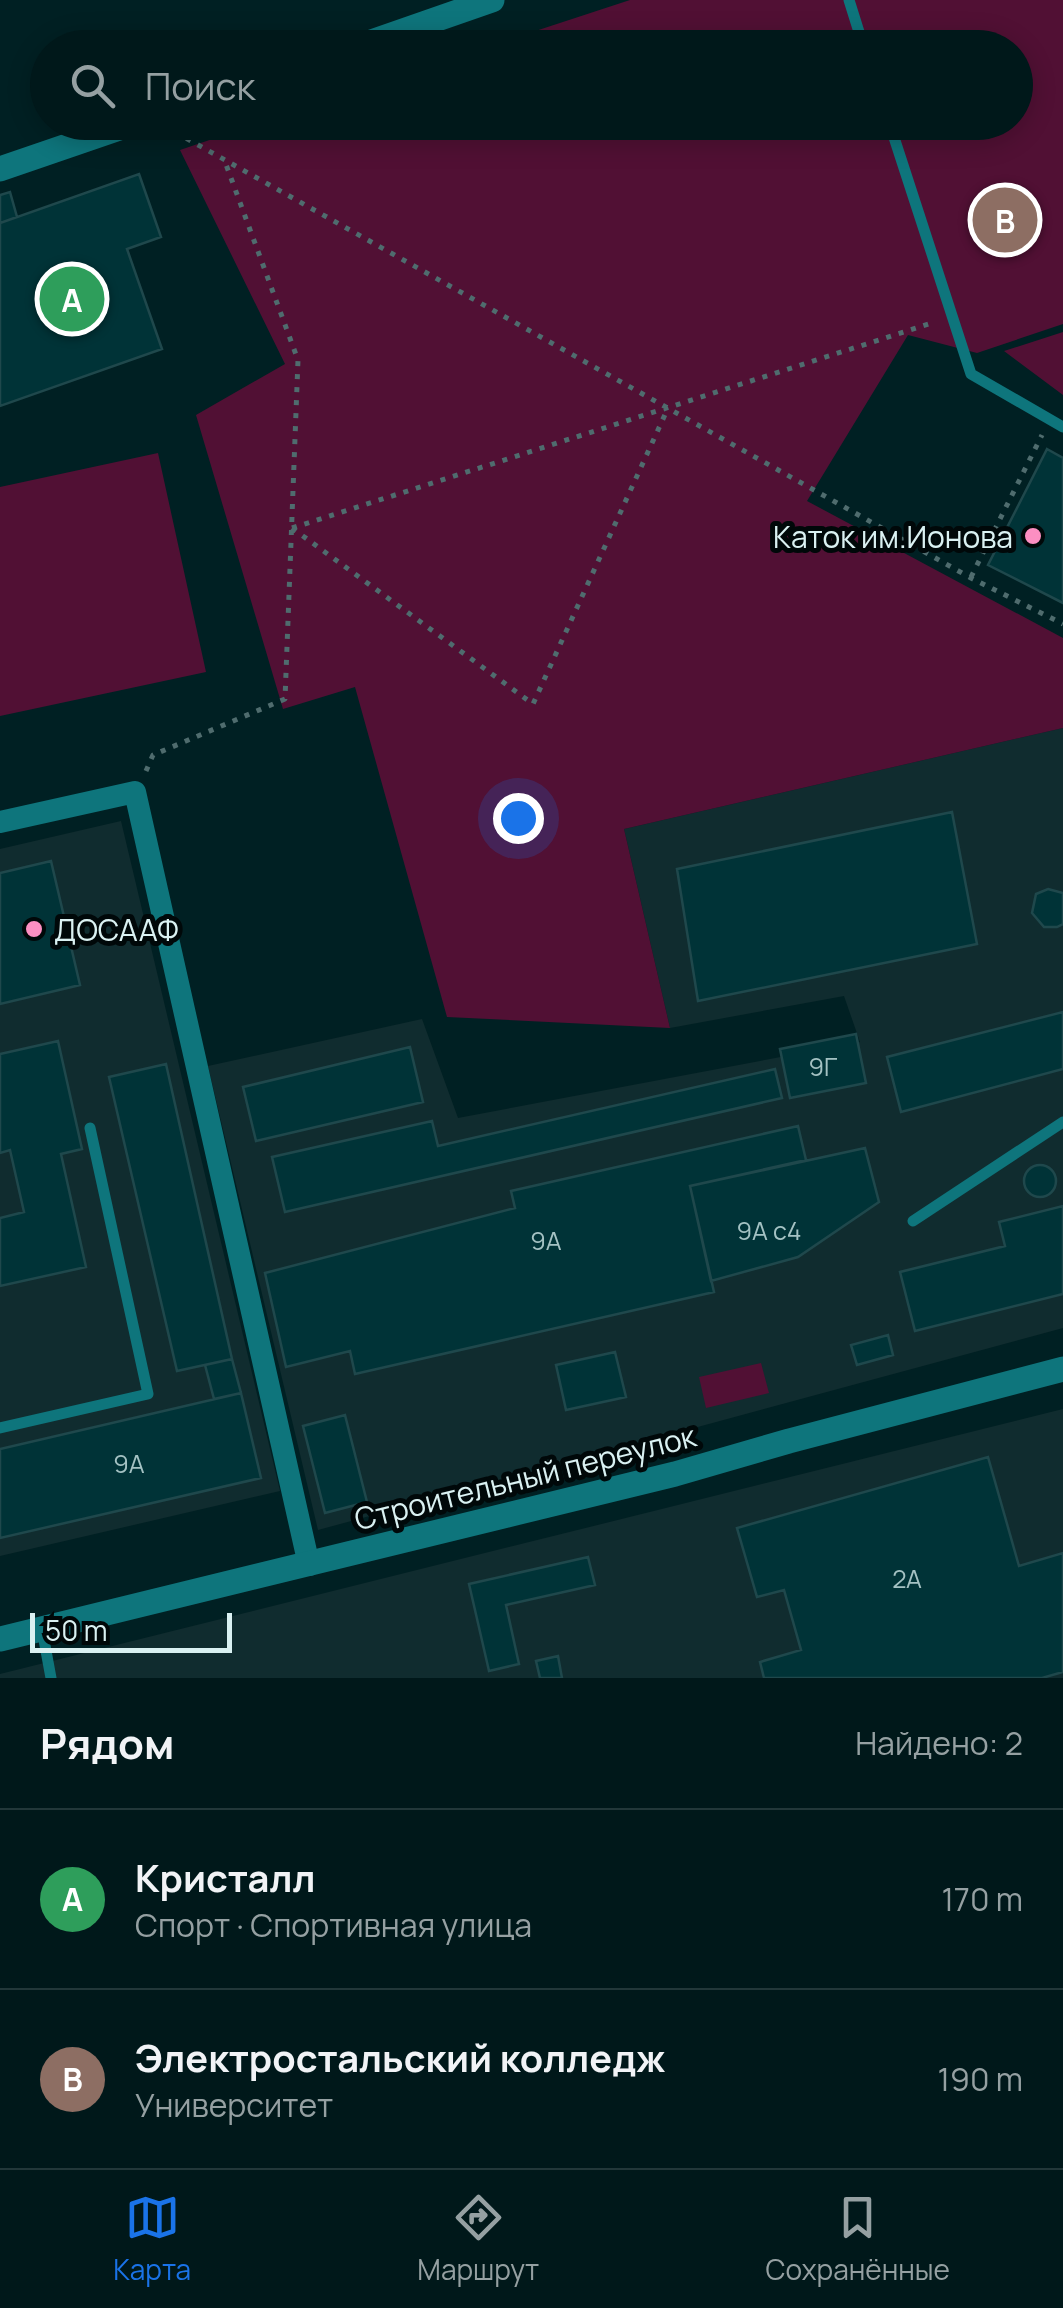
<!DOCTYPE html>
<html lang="ru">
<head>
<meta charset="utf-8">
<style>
	:root { --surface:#00181a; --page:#0e2527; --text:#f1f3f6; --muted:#95a0a2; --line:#223739; --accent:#1a73e8 }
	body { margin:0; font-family:Manrope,sans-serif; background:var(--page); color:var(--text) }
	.scale { position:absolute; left:30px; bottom:25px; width:202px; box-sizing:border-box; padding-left:10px; border:5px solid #daf1f2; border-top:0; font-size:28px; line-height:35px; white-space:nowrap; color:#daf1f2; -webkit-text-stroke:8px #000809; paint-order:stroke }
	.you { position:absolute; left:518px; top:818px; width:35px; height:35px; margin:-25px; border:8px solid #fff; border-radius:50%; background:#1a73e8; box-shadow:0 0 0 15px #1a73e833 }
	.badge { display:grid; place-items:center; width:65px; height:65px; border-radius:50%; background:var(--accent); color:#fff; font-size:32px; font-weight:700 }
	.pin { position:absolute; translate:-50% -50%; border:5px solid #fff; box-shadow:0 2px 10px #0006 }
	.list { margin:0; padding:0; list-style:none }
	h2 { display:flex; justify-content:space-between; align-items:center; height:130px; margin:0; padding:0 40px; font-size:42px }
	h2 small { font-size:32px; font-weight:400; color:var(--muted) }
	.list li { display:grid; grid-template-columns:65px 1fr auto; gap:30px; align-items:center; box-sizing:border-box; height:180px; padding:0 40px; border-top:2px solid var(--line) }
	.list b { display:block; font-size:38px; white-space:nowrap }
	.list p { margin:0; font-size:32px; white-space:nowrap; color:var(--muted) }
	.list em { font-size:32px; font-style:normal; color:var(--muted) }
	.icon { flex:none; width:55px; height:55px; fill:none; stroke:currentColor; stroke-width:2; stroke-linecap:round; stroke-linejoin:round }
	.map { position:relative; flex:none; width:1063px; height:1678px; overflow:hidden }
	.search { position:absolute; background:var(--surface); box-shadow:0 5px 25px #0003; left:30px; right:30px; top:30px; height:110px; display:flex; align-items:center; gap:25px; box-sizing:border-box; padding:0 35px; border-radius:55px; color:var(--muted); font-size:38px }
	.sheet { height:490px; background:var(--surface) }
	nav { display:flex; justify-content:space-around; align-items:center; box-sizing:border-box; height:140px; border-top:2px solid var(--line); background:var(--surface); font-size:28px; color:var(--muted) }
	nav a { display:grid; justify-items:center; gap:5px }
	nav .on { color:var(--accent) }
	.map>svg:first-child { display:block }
	.built { fill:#102c2f }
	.green { fill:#511034 }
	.building { fill:#003337; stroke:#1f484c; stroke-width:2.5 }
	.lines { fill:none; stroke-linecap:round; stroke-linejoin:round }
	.path { stroke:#4f6c6e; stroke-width:5; stroke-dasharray:5 8; stroke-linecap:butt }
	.service { stroke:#0e757c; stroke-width:11 }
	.minor { stroke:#0e757c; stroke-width:22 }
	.tertiary { stroke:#0e757c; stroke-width:25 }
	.poi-dot { fill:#fc8fc2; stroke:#000809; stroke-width:4 }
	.labels { text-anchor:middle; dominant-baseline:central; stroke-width:10; stroke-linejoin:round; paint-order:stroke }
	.number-label { font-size:25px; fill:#a4c2c3 }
	.poi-label { font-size:30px; fill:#daf1f2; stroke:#000809; text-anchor:end }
	.street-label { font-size:30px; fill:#daf1f2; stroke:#000809 }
</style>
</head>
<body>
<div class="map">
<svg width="1063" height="1678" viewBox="0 0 1063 1678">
	<rect width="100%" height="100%" fill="#002023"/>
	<path class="built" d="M1063 728V1328L318 1530 208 1066 422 1019 458 1118 860 1042 844 996 670 1028 624 829Z
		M121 821 280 1491 0 1556V849Z
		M1063 1409V1678H0V1674Z"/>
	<path class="green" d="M630 0H1063V324L977 353 908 335 807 501 1063 638V728L624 829 670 1028 447 1017 355 687 283 709 196 415 285 364 180 150 263 122H1016V48L487 47Z
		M1063 332V395L1004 351Z
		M158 453 206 672 0 716V487Z
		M761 1363 769 1393 706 1408 699 1377Z"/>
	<path class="building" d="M139 174 161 237 127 249 162 349 0 406V223Z
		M10 192 17 217 0 223V195Z
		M1047 449 1063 458V603L988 565Z
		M952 812 977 944 698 1001 677 869Z
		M51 861 80 985 0 1004V873Z
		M1048 889 1063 893V924L1057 927H1044L1032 913 1036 894Z
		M1063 1012V1069L901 1112 887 1057Z
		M856 1034 866 1083 790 1098 780 1049Z
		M58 1041 82 1149 61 1154 86 1267 0 1286V1218L24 1212 10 1150 0 1153V1054Z
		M410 1047 423 1102 256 1141 243 1087Z
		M166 1064 232 1359 177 1371 109 1077Z
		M775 1069 782 1098 285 1212 272 1157 432 1121 438 1146Z
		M798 1126 806 1160 690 1186 714 1292 355 1374 350 1351 286 1367 265 1273 515 1208 511 1191Z
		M865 1148 879 1202 798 1257 711 1281 690 1186Z
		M1024 1181a16 16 0 1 1 32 0a16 16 0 1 1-32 0Z
		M1063 1206V1294L915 1331 900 1272 1005 1246 999 1222Z
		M888 1335 893 1355 857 1365 851 1345Z
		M615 1352 626 1397 566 1410 556 1365Z
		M232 1359 241 1393 214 1399 205 1365Z
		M241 1393 261 1478 0 1538V1449Z
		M345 1415 367 1502 325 1513 303 1426Z
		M988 1457 1019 1566 1063 1553V1672L1042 1678H764L760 1662 801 1650 784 1590 757 1597 737 1528Z
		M588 1557 595 1585 506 1605 519 1664 489 1671 469 1584Z
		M558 1656 562 1678H540L536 1661Z"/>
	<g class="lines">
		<path class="path" d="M175 132 971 578 1063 624
			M292 528 935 322
			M292 528 533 704 668 408
			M971 577 1042 435
			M146 771 153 755 285 699 298 360 224 159"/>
		<path class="service" d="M849 0 864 48
			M889 122 971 374 1063 427
			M913 1221 1063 1122
			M0 1428 148 1394 90 1128
			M42 1629 51 1678"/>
		<path class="minor" d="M0 822 135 792 309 1565"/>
		<path class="tertiary" d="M354 48 492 0
			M0 169 137 122
			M0 1639 675 1474 789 1441 1063 1369"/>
	</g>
	<g class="poi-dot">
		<circle cx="1033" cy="536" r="10"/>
		<circle cx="34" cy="929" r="10"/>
	</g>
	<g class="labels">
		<g class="number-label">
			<text x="823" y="1066">9Г</text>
			<text x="769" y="1230">9А с4</text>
			<text x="546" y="1240">9А</text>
			<text x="129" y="1463">9А</text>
			<text x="907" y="1578">2А</text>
		</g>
		<g class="poi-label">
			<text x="1013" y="536">Каток им.Ионова</text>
			<text x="54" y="929" text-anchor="start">ДОСААФ</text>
		</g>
		<g class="street-label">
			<text transform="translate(525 1477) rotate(-14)">Строительный переулок</text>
		</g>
	</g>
</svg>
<div class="scale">50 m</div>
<div class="you"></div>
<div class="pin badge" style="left:72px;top:299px;background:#2e9e5b">A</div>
<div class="pin badge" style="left:1005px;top:220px;background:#8d6e63">B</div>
<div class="search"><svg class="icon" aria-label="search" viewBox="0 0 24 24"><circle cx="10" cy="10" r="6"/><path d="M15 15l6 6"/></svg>Поиск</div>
</div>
<section class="sheet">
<h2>Рядом<small>Найдено: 2</small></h2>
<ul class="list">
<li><span class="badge" style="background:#2e9e5b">A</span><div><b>Кристалл</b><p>Спорт · Спортивная улица</p></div><em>170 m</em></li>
<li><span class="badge" style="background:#8d6e63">B</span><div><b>Электростальский колледж</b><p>Университет</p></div><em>190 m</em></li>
</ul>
</section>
<nav>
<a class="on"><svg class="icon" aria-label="map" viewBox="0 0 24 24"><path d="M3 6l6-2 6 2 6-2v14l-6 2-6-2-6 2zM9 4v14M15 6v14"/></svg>Карта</a>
<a><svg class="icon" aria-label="directions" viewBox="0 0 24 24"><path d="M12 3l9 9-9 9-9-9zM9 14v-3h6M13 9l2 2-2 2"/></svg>Маршрут</a>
<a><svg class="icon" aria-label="saved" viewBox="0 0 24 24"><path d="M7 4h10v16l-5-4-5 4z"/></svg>Сохранённые</a>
</nav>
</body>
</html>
